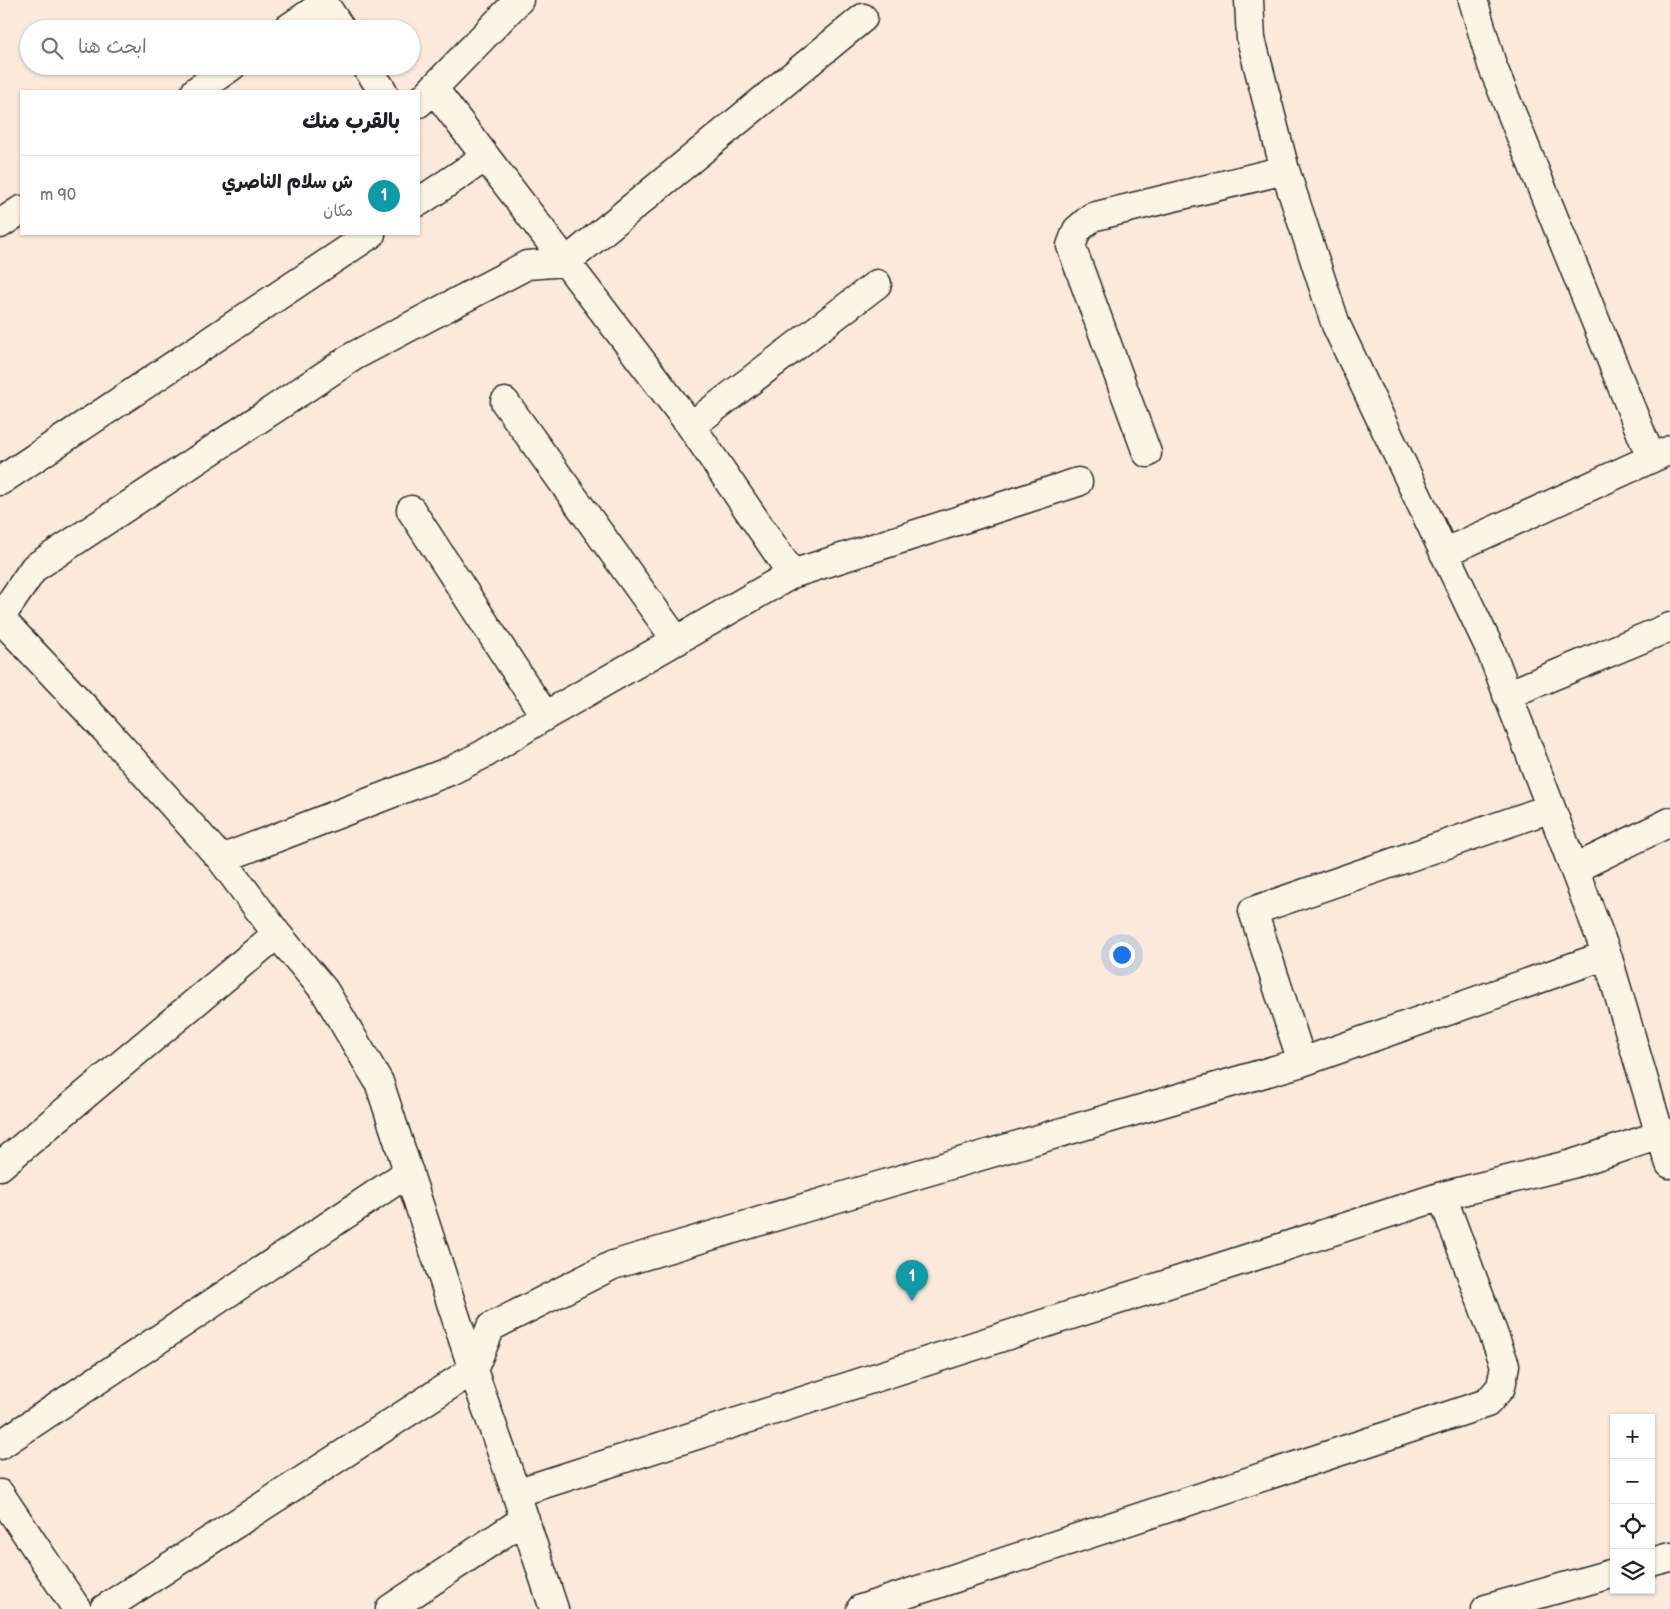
<!DOCTYPE html>
<html lang="ar">
<head>
<meta charset="utf-8">
<style>
	:root { --surface:#fff; --page:#f2f2f2; --text:#202124; --muted:#757577; --line:#e0e0e0; --accent:#b45309 }
	body { margin:0; font-family:"Balsamiq Sans","Playpen Sans Arabic",sans-serif; background:var(--page); color:var(--text); direction:rtl }
	.controls { position:absolute; right:15px; bottom:15px; display:grid; overflow:hidden; border-radius:0px; box-shadow:0 1px 4px #0004 }
	.controls button { width:45px; height:45px; display:grid; place-items:center; padding:0; border:0; border-bottom:1px solid var(--line); background:var(--surface); color:var(--text); font:25px sans-serif }
	.you { position:absolute; left:1121px; top:954px; width:18px; height:18px; margin:-12px; border:4px solid #fff; border-radius:50%; background:#1a73e8; box-shadow:0 0 0 8px #1a73e833 }
	.badge { display:grid; place-items:center; width:32px; height:32px; border-radius:50%; background:var(--accent); color:#fff; font-size:16px; font-weight:700 }
	.pin { position:absolute; translate:-50% -41px; filter:drop-shadow(0 1px 2px #0008) }
	.pin::after { content:''; position:absolute; top:26px; width:18px; height:15px; background:inherit; clip-path:polygon(0 0,100% 0,50% 100%) }
	.list { margin:0; padding:0; list-style:none }
	h2 { display:flex; justify-content:space-between; align-items:center; height:65px; margin:0; padding:0 20px; font-size:21px }
	h2 small { font-size:16px; font-weight:400; color:var(--muted) }
	.list li { display:grid; grid-template-columns:32px 1fr auto; gap:15px; align-items:center; box-sizing:border-box; height:80px; padding:0 20px; border-top:1px solid var(--line) }
	.list b { display:block; font-size:19px; white-space:nowrap }
	.list p { margin:0; font-size:16px; white-space:nowrap; color:var(--muted) }
	.list em { font-size:16px; font-style:normal; color:var(--muted) }
	.icon { flex:none; width:28px; height:28px; fill:none; stroke:currentColor; stroke-width:2; stroke-linecap:round; stroke-linejoin:round }
	.map { position:relative; flex:none; width:1670px; height:1609px; overflow:hidden; direction:ltr }
	.search { position:absolute; background:var(--surface); box-shadow:0 1px 4px #0004; left:20px; top:20px; width:400px; height:55px; display:flex; align-items:center; gap:12px; box-sizing:border-box; padding:0 18px; border-radius:28px; color:var(--muted); font-size:19px }
	.panel { position:absolute; background:var(--surface); box-shadow:0 1px 4px #0004; left:20px; top:90px; width:400px; height:145px; border-radius:0px; direction:rtl }
	.map>svg:first-child { display:block }
	.lines { fill:none; stroke-linecap:round; stroke-linejoin:round }
	.minor-casing { stroke:#2b2b2b; stroke-width:31 }
	.minor { stroke:#fcf5e5; stroke-width:28 }
</style>
</head>
<body>
<div class="map">
<svg width="1670" height="1609" viewBox="0 0 1670 1609">
	<rect width="100%" height="100%" fill="#fbe9db"/>
	<filter id="ink" filterUnits="userSpaceOnUse"><feTurbulence type="fractalNoise" baseFrequency=".02" numOctaves="2"/><feDisplacementMap in="SourceGraphic" scale="10" xChannelSelector="R" yChannelSelector="G"/><feConvolveMatrix kernelMatrix="1 2 1 2 8 2 1 2 1" color-interpolation-filters="sRGB"/></filter>
	<g filter="url(#ink)">
		<g class="lines">
			<defs>
				<path id="minor" d="M322 0 341 29
					M1249 0 1251 39 1285 170 1336 325 1491 651 1607 955 1660 1135 1670 1164
					M1473 0 1492 65 1651 458
					M287 29 325 3
					M366 66 383 91
					M434 89 691 426 792 574
					M196 91 232 66
					M419 103 519 0
					M419 202 486 157
					M0 224 21 210
					M505 402 677 641
					M691 426 877 284
					M1147 453 1071 246 1077 230 1092 217 1285 170
					M0 481 371 234
					M411 510 545 716
					M1444 553 1670 450
					M0 618 104 728 221 859 277 934 324 990 379 1082 473 1370 516 1493 554 1609
					M0 618 34 568 354 356 527 265 566 262 863 18
					M1507 695 1670 627
					M221 859 450 771 484 754 545 716 792 574 1078 482
					M1574 869 1670 822
					M1302 1062 1253 911 1551 808
					M0 1166 277 934
					M0 1445 409 1172
					M516 1493 1442 1196 1572 1164 1660 1135
					M0 1494 77 1609
					M1651 1562 1670 1557
					M104 1609 473 1370 491 1327 613 1265 854 1193 1302 1062 1607 955
					M390 1609 525 1519
					M861 1609 1487 1403 1501 1387 1505 1365 1442 1196
					M1486 1609 1614 1573"/>
			</defs>
			<use href="#minor" class="minor-casing"/>
			<use href="#minor" class="minor"/>
		</g>
	</g>
</svg>
<div class="controls">
<button>+</button>
<button>−</button>
<button><svg class="icon" aria-label="locate" viewBox="0 0 24 24"><circle cx="12" cy="12" r="6"/><path d="M12 2v4M12 18v4M2 12h4M18 12h4"/></svg></button>
<button><svg class="icon" aria-label="layers" viewBox="0 0 24 24"><path d="M12 4l9 5-9 5-9-5zM3 14l9 5 9-5"/></svg></button>
</div>
<div class="you"></div>
<div class="pin badge" style="left:912px;top:1301px;background:#0f9aa8">1</div>
<div class="search"><svg class="icon" aria-label="search" viewBox="0 0 24 24"><circle cx="10" cy="10" r="6"/><path d="M15 15l6 6"/></svg>ابحث هنا</div>
<section class="panel">
<h2>بالقرب منك<small></small></h2>
<ul class="list">
<li><span class="badge" style="background:#0f9aa8">1</span><div><b>ش سلام الناصري</b><p>مكان</p></div><em>90 m</em></li>
</ul>
</section>
</div>
</body>
</html>
